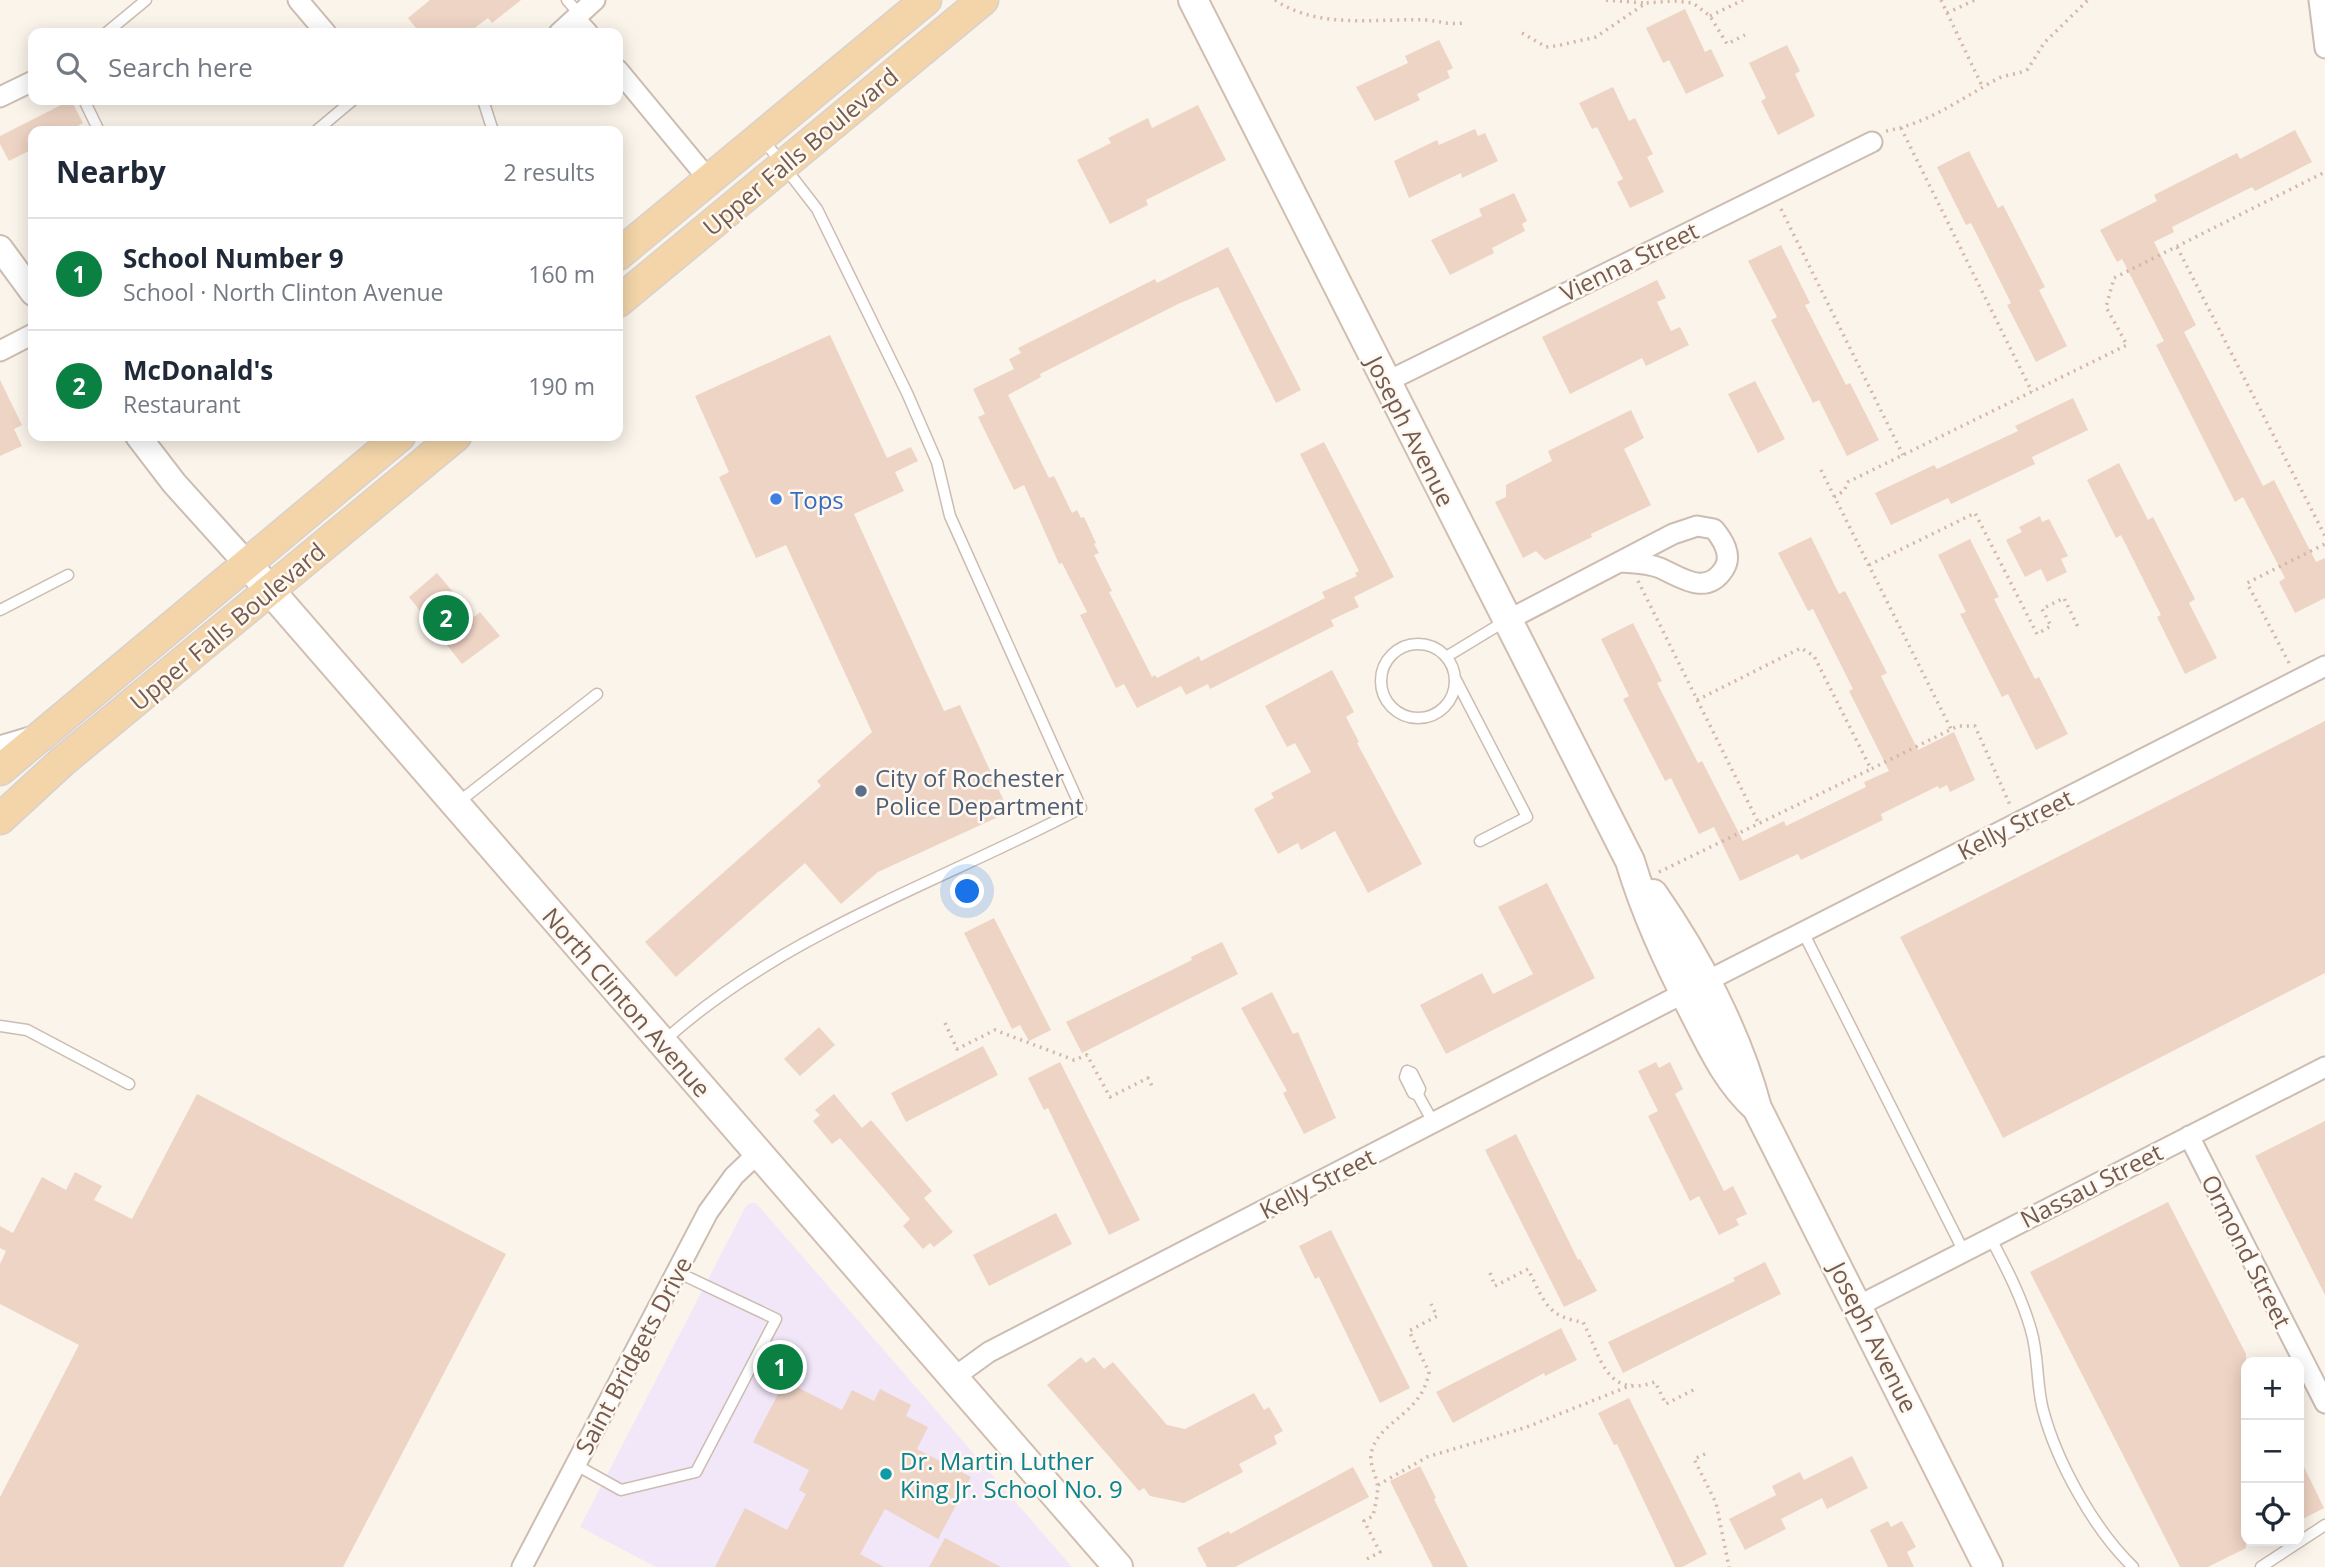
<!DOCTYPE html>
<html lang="en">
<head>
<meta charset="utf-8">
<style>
	:root { --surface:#fff; --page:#f6f6f7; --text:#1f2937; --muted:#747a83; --line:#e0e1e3; --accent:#0b8043 }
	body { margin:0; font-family:"Open Sans",sans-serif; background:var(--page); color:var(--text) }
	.controls { position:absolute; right:21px; bottom:21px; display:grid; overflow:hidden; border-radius:14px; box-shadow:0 4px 18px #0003 }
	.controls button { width:63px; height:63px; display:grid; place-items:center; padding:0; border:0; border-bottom:2px solid var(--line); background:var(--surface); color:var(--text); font:35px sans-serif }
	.you { position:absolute; left:968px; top:892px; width:24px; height:24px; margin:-18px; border:5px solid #fff; border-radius:50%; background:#1a73e8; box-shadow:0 0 0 10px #1a73e833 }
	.badge { display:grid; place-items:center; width:46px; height:46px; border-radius:50%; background:var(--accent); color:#fff; font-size:23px; font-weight:700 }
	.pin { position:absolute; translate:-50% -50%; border:4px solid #fff; box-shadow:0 2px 7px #0006 }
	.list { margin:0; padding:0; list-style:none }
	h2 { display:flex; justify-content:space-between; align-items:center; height:91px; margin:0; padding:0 28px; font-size:30px }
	h2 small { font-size:23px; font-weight:400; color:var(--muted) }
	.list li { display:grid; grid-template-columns:46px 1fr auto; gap:21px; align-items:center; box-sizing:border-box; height:112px; padding:0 28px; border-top:2px solid var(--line) }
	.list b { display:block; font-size:26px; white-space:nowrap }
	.list p { margin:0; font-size:23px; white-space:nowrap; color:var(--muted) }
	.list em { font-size:23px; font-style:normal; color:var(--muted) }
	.icon { flex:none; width:38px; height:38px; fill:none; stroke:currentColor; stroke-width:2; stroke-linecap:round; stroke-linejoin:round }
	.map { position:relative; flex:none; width:2325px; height:1567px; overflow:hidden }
	.search { position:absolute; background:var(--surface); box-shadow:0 4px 18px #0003; left:28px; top:28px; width:595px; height:77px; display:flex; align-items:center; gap:18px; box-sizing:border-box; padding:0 24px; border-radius:14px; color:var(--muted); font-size:26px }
	.panel { position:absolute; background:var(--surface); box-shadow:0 4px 18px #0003; left:28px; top:126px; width:595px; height:315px; border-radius:14px }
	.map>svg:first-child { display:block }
	.education { fill:#f1e7f8 }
	.building { fill:#eed4c4 }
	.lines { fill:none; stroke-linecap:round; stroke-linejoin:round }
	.service-casing { stroke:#ccbcb1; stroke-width:13 }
	.minor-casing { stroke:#ccbcb1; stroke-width:23 }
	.tertiary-casing { stroke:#ccbcb1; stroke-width:28 }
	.secondary-casing { stroke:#d1beb1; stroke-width:32 }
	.primary-casing { stroke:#d8d1ce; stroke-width:33 }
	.path { stroke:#d3b7a7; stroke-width:3.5; stroke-dasharray:2 5; stroke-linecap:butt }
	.service { stroke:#fff; stroke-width:10 }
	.minor { stroke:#fff; stroke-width:19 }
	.tertiary { stroke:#fff; stroke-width:24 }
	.secondary { stroke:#fff; stroke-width:28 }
	.primary { stroke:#f3d5a9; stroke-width:30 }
	.shop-dot { fill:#3f7fe0; stroke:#fef8f1; stroke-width:2.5 }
	.service-dot { fill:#5c6f8a; stroke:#fef8f1; stroke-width:2.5 }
	.culture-dot { fill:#0f9aa8; stroke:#fef8f1; stroke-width:2.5 }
	.labels { text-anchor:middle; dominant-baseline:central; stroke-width:5; stroke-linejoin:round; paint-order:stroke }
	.street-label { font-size:24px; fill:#745b4f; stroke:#fef8f1 }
	.shop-label { font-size:24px; fill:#366cbe; stroke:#fef8f1; text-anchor:start }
	.service-label { font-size:24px; fill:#4e5e75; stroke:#fef8f1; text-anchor:start }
	.culture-label { font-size:24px; fill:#0d838f; stroke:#fef8f1; text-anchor:start }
</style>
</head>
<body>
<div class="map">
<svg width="2325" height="1567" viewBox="0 0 2325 1567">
	<rect width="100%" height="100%" fill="#fbf4ea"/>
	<path class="education" d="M751 1203H756L1072 1567H656L580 1527 746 1206Z"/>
	<path class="building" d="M430 0H521L492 23 488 18 468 33H420L408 18Z
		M1685 9 1705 52 1711 49 1724 76 1686 94 1669 60 1663 63 1646 28Z
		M1439 40 1453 68 1447 71 1450 78 1417 94 1420 100 1375 121 1356 87 1408 63 1405 56Z
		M1787 45 1800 71 1795 74 1815 116 1778 135 1761 101 1766 98 1749 63Z
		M1613 87 1629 121 1635 118 1653 154 1647 157 1664 192 1630 208 1617 182 1623 179 1597 127 1592 129 1579 103Z
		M71 100 83 123 68 131H33V149L9 161 0 144V136Z
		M1198 105 1226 160 1146 200 1148 205 1110 224 1077 160 1111 143 1108 138 1148 118 1152 128Z
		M1475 129 1478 136 1485 133 1498 161 1462 178 1461 173 1409 198 1394 161 1437 140 1439 145Z
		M2295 130 2312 162 2255 191 2252 187 2172 227 2174 232 2154 242 2196 325 2184 332 2263 486 2274 480 2316 562 2325 558V598L2295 613 2279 582 2285 578 2243 497 2235 502 2156 345 2164 341 2122 259 2117 262 2100 230 2157 201 2154 195 2237 153 2240 159Z
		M1969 151 1998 208 2003 205 2045 287 2039 290 2067 346 2036 362 2007 305 2011 303 1971 223 1966 225 1937 167Z
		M1514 193 1527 221 1522 224 1525 231 1492 248 1494 253 1450 275 1431 240 1482 216 1479 209Z
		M1781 245 1810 303 1805 305 1846 385 1850 383 1879 440 1847 456 1819 400 1813 403 1771 320 1777 317 1748 261Z
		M1228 247 1301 390 1276 403 1218 287 1178 304 1040 374 1041 377 1008 395 1049 478 1054 476 1072 513 1077 510 1081 518 1084 517 1096 543 1094 544 1099 553 1094 555 1112 591 1109 592 1152 677 1155 675 1157 678 1199 656 1201 661 1325 598 1322 592 1357 576 1355 573 1359 571 1300 454 1324 442 1394 577 1354 597 1359 607 1331 620 1334 626 1267 660 1210 689 1208 684 1186 695 1181 686 1137 708 1124 684 1116 688 1080 615 1087 612 1062 563 1059 564 1024 485 1014 490 978 417 985 414 973 389 1014 369 1009 359 1021 353 1018 348 1155 279 1157 283Z
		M1657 280 1666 298 1657 302 1671 331 1680 327 1689 345 1646 366 1642 358 1570 394 1542 337Z
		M830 335 887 458 911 447 918 461 895 472 904 491 854 514 944 711 960 705 1009 812 878 872 841 904 805 863 676 977 645 942 821 786 817 781 872 732 786 545 756 558 719 477 729 472 695 396Z
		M0 380 22 425 14 429 22 446 0 456Z
		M1755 381 1785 439 1758 453 1728 394Z
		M2073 398 2088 430 2032 457 2035 464 1951 504 1948 498 1891 525 1875 493 1934 465 1937 469 2018 431 2015 426Z
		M1631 410 1644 438 1624 449 1651 505 1591 534 1592 537 1545 560 1536 551 1523 558 1495 502 1506 497V485L1552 461 1548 451Z
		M2119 463 2148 520 2153 517 2195 599 2189 603 2217 658 2185 674 2157 617 2161 615 2121 535 2116 538 2087 480Z
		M2040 516 2042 522 2049 519 2068 556 2061 559 2067 572 2047 582 2041 569 2025 577 2006 540 2022 532 2019 527Z
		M1811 537 1839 594 1845 591 1887 673 1881 676 1918 750 1954 732 1975 780 1950 792 1947 785 1939 789 1938 786 1881 814 1883 820 1801 860 1798 854 1740 881 1714 827 1699 834 1671 778 1665 781 1623 699 1629 696 1601 639 1633 623 1662 681 1657 683 1698 763 1702 761 1743 841 1784 821 1786 826 1866 787 1864 782 1889 771 1849 691 1853 689 1813 609 1808 611 1778 553Z
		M1970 539 1999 597 1994 599 2035 679 2039 677 2068 734 2036 750 2008 694 2002 697 1960 614 1966 612 1938 555Z
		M437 573 474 617 480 612 500 636 462 664 409 597Z
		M1332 670 1354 712 1346 717 1359 742 1357 743 1422 864 1368 893 1335 831 1301 850 1298 843 1278 854 1254 809 1274 798 1271 793 1311 772 1295 743 1287 747 1265 706Z
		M2325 721V973L2003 1138 1900 937Z
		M1547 883 1595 978 1446 1054 1420 1005 1482 973 1493 994 1533 974 1498 907Z
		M994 918 1051 1030 1029 1041 1020 1025 1012 1029 964 933Z
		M1222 942 1238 974 1082 1053 1066 1022 1192 960 1191 957Z
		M1272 992 1293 1034 1298 1032 1336 1118 1304 1134 1283 1093 1287 1091 1241 1008Z
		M819 1027 835 1045 800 1076 784 1059Z
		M983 1046 998 1075 906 1122 891 1093Z
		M1060 1062 1140 1220 1109 1235 1048 1108 1044 1110 1028 1078Z
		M1656 1062 1659 1068 1670 1062 1683 1089 1675 1094 1724 1191 1733 1186 1747 1214 1736 1219 1739 1225 1719 1235 1699 1196 1690 1201 1648 1116 1658 1111 1638 1071Z
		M197 1094 506 1254 343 1567H0V1497L79 1345 0 1304V1264L6 1251 0 1248V1226L13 1233 42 1177 66 1190 75 1172 102 1186 94 1200 132 1219Z
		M834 1094 862 1128 871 1120 932 1191 924 1198 953 1232 934 1247 930 1243 923 1249 903 1226 910 1219 840 1138 832 1144 813 1121 820 1115 815 1110Z
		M2325 1121V1295L2255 1156Z
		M1516 1134 1578 1260 1580 1259 1597 1291 1564 1307 1485 1150Z
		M2168 1202 2246 1354V1548L2208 1567H2180L2030 1272Z
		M1056 1213 1072 1244 989 1286 973 1255Z
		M1331 1230 1410 1388 1380 1403 1319 1277 1315 1279 1299 1246Z
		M1765 1262 1781 1294 1623 1373 1608 1342 1735 1281 1733 1278Z
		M1561 1328 1577 1360 1545 1376 1544 1373 1453 1423 1436 1392Z
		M1081 1357 1086 1363 1094 1357 1104 1369 1113 1362 1167 1425 1185 1429 1254 1393 1264 1410 1269 1407 1283 1431 1274 1436 1277 1444 1239 1464 1243 1472 1184 1503 1150 1496 1144 1488 1139 1491 1047 1385Z
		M785 1381 842 1410 852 1390 874 1401 880 1389 911 1405 906 1416 928 1427 917 1449 971 1477 938 1539 885 1509 860 1554 884 1567H715L745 1508 787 1530 806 1494 799 1490 809 1470 753 1442Z
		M1629 1398 1707 1554 1682 1567H1675L1617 1444 1614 1445 1598 1413Z
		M1852 1456 1868 1488 1827 1509 1822 1498 1781 1519 1786 1529 1745 1550 1729 1519 1776 1495 1772 1486 1800 1472 1804 1480Z
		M2299 1457 2324 1508 2299 1521Z
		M1420 1466 1436 1498 1434 1499 1468 1567H1433L1390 1481Z
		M1353 1467 1369 1497 1235 1567H1207L1197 1548 1229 1531 1230 1534Z
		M1888 1521 1891 1527 1902 1521 1916 1547 1907 1552 1914 1567H1888L1870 1530Z
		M945 1538 1001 1567H929Z"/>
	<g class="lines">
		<defs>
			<path id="service" d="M567 0 580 15
				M106 33 146 0
				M84 100 99 131
				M483 100 493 131
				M316 131 353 100
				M0 610 68 575
				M1381 681a37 37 0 1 1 74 0a37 37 0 1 1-74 0Z
				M1446 657 1507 620
				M1455 678 1527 817 1480 841
				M456 804 597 694
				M1803 932 1963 1250
				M0 1026 27 1030 129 1084
				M665 1040C785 932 941 882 1081 808L950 516 937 462 907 393 817 209 762 138
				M1407 1071 1405 1077 1413 1093 1418 1095 1433 1122
				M1407 1071 1412 1073 1420 1089 1418 1095
				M1990 1237C2006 1267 2022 1298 2031 1330 2039 1356 2036 1384 2043 1410 2057 1463 2094 1529 2133 1567
				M576 1465 621 1490 696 1472 776 1319 677 1272
				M2261 1567 2325 1525"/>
			<path id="minor" d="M298 0 326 33
				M2319 0 2325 48
				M575 19 588 33
				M559 33 595 0
				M618 70 709 180
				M0 97 33 81
				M0 351 33 334
				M1386 382 1872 142
				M1508 620 1673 534 1697 526 1714 529C1723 540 1733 555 1724 569 1706 597 1681 577 1660 568 1648 563 1635 563 1622 562
				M0 746 30 737
				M1705 982 2325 666
				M2189 1136 2325 1403
				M1858 1306 2325 1067
				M953 1378 989 1352 1684 993
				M522 1567 708 1212 734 1176 758 1153"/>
			<path id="tertiary" d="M0 248 33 293
				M138 436 174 483 247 564"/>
			<path id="secondary" d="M1193 0 1630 861C1646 914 1668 961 1693 1010 1711 1045 1727 1081 1757 1108
				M247 564 1118 1567
				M1653 894C1697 957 1737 1033 1757 1108L1988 1567"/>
			<path id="primary" d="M618 255 926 0
				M618 302 983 0
				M0 770 400 436
				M0 819 63 761 456 436"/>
		</defs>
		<use href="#service" class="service-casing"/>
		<use href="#minor" class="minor-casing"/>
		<use href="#tertiary" class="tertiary-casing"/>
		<use href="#secondary" class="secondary-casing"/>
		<use href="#primary" class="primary-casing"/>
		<path class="path" d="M1275 0C1319 30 1377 18 1426 20 1441 21 1447 25 1463 23
			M1606 0 1644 3
			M1941 0 1983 88
			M1947 13 1975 0
			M1710 16 1743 0
			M1522 33 1546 47 1556 46 1596 37 1646 3 1675 1 1693 3 1710 16 1727 44 1745 35
			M1901 128 2032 392
			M1886 131C1929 123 1959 100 1997 79 2006 74 2018 75 2028 69L2044 43 2088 0
			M1781 209 1903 455
			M2177 247 2325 536
			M1821 470 1951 729
			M1834 497 1844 491 1848 482 2127 345 2106 307 2114 278 2325 172
			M1869 565 1975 513 2037 634 2051 626 2042 609 2064 598 2078 627
			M1638 581 1759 824
			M2289 663 2247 583 2325 544
			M1697 700 1801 648 1814 656 1871 769 1958 726H1975L2010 805
			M1659 872 1871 769
			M945 1023 957 1049 995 1030 1074 1060 1087 1055 1110 1097 1148 1078 1153 1088
			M1490 1273 1495 1286 1528 1269C1544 1300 1546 1317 1583 1322 1600 1354 1605 1400 1655 1382L1666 1404 1697 1388
			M1705 1454 1694 1459 1716 1503 1729 1567
			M1378 1485 1427 1457 1527 1427 1632 1385
			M1367 1559 1380 1552 1364 1521 1373 1516C1375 1505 1379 1493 1377 1483 1375 1472 1368 1462 1372 1450 1381 1420 1422 1414 1429 1372L1409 1331 1437 1316 1431 1304"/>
		<use href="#service" class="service"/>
		<use href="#minor" class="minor"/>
		<use href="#tertiary" class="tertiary"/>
		<use href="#secondary" class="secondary"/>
		<use href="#primary" class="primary"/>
	</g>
	<circle class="shop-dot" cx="776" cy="499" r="7"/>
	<circle class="service-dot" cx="861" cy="791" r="7"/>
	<circle class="culture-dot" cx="886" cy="1474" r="7"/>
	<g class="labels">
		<g class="street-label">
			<text transform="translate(800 151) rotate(-40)">Upper Falls Boulevard</text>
			<text transform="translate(1629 261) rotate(-26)">Vienna Street</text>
			<text transform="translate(1411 431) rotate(63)">Joseph Avenue</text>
			<text transform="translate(227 626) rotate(-40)">Upper Falls Boulevard</text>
			<text transform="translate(2015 824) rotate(-27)">Kelly Street</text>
			<text transform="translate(627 1002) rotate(49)">North Clinton Avenue</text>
			<text transform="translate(1317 1183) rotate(-27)">Kelly Street</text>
			<text transform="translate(2091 1185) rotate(-27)">Nassau Street</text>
			<text transform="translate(2247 1251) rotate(63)">Ormond Street</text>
			<text transform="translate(1874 1337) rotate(63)">Joseph Avenue</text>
			<text transform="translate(633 1355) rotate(-62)">Saint Bridgets Drive</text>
		</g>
		<g class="shop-label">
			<text x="790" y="499">Tops</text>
		</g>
		<g class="service-label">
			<text x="875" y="777">City of Rochester<tspan x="875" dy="28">Police Department</tspan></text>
		</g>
		<g class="culture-label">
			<text x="900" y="1460">Dr. Martin Luther<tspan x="900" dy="28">King Jr. School No. 9</tspan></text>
		</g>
	</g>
</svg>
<div class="controls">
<button>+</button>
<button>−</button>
<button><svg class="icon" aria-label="locate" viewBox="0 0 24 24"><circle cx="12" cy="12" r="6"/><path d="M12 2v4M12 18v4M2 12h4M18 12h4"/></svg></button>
</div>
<div class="you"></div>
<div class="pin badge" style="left:780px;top:1367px">1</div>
<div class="pin badge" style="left:446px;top:618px">2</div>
<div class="search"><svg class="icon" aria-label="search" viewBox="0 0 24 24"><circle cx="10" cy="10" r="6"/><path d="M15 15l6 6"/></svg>Search here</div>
<section class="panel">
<h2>Nearby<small>2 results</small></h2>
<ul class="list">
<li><span class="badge">1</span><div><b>School Number 9</b><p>School · North Clinton Avenue</p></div><em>160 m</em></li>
<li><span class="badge">2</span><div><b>McDonald's</b><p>Restaurant</p></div><em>190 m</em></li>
</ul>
</section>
</div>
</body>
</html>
